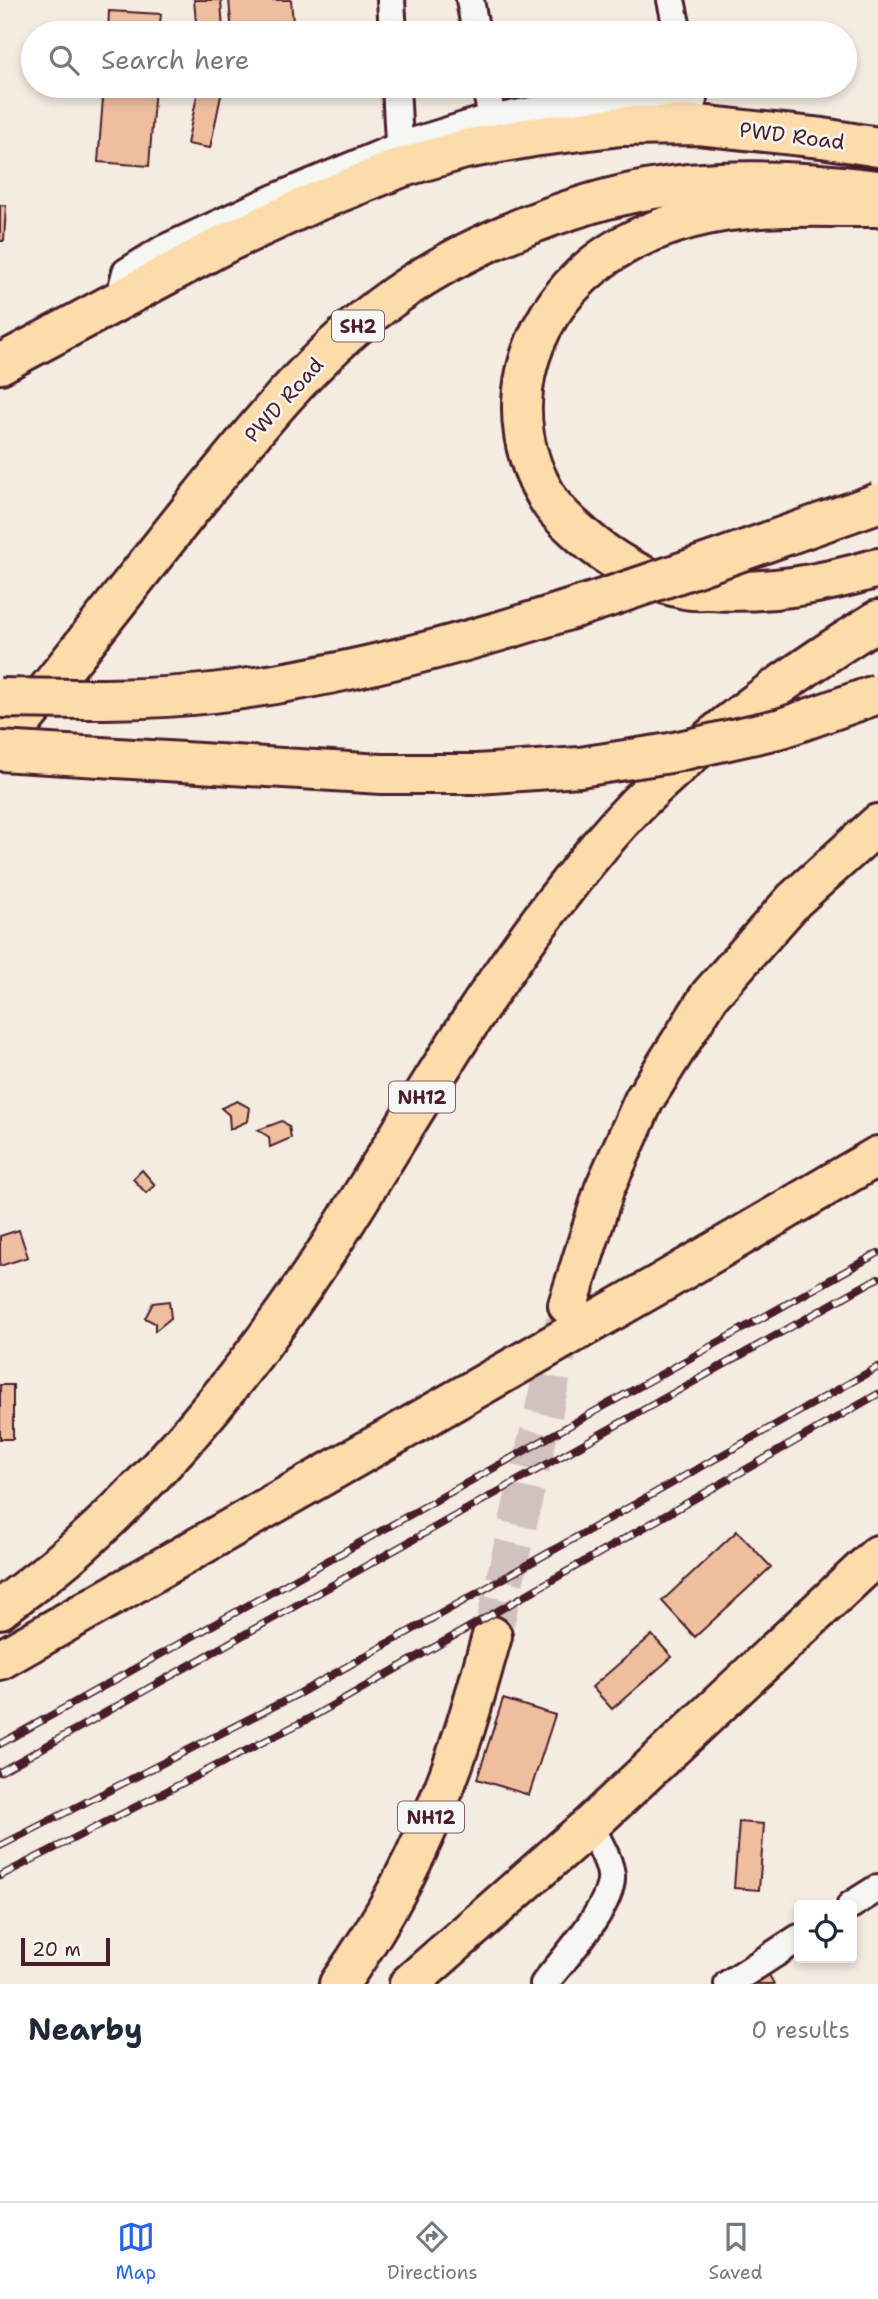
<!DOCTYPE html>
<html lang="en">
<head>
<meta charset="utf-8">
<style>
	:root { --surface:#fff; --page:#f6f6f7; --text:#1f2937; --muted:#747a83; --line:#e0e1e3; --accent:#2563eb }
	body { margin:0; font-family:"Shantell Sans",sans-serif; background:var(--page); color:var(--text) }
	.controls { position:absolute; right:21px; bottom:21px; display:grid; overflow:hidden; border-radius:7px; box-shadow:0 4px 10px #0003 }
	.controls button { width:63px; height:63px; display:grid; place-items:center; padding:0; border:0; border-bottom:2px solid var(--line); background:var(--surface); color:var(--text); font:35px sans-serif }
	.scale { position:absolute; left:21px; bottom:18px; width:89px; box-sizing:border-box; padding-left:7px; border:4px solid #4a1f2b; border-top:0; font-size:19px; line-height:24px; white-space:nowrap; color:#4a1f2b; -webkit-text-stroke:5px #f6f6f2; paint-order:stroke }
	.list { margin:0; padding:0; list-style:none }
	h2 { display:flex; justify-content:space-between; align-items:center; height:91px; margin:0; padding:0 28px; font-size:30px }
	h2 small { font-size:23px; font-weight:400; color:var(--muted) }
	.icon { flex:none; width:38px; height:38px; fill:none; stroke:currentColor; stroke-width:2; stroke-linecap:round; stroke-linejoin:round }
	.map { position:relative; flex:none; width:878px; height:1984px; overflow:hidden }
	.search { position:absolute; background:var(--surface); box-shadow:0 4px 10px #0003; left:21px; right:21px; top:21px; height:77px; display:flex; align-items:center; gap:18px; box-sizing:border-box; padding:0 24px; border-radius:38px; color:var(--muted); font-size:26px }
	.sheet { height:217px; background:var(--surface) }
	nav { display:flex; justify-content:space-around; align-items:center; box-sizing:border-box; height:98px; border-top:2px solid var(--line); background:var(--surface); font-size:19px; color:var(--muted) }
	nav a { display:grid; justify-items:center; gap:4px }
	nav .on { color:var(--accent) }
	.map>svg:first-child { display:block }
	.building { fill:#eebe9e; stroke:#4a1f2b; stroke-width:2 }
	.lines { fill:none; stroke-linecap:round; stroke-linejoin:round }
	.highway-tunnel { stroke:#d2c2bd; stroke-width:38; stroke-dasharray:38 19; stroke-linecap:butt }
	.street-casing { stroke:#4a1f2b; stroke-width:32 }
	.primary-casing { stroke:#4a1f2b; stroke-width:44 }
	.highway-casing { stroke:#4a1f2b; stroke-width:44 }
	.street { stroke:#f6f6f2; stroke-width:26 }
	.primary { stroke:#fddcac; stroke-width:38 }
	.highway { stroke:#fddcac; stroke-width:38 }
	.rail-casing { stroke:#4a1f2b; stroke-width:8 }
	.rail { stroke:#f6f6f2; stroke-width:5; stroke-dasharray:16; stroke-linecap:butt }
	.highway-bridge-casing { stroke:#4a1f2b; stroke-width:44; stroke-linecap:butt }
	.highway-bridge { stroke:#fddcac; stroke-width:38 }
	.labels { text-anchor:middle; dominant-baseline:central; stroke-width:5; stroke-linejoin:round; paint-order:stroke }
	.shield { fill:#f6f6f2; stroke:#7e6067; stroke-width:2 }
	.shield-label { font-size:19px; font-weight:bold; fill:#4a1f2b }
	.street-label { font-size:21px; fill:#4a1f2b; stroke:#f6f6f2 }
</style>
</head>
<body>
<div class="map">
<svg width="878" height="1984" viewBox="0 0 878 1984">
	<rect width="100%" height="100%" fill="#f4ebe1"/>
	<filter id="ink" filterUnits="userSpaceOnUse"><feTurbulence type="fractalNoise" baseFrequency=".0143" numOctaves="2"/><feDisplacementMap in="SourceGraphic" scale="14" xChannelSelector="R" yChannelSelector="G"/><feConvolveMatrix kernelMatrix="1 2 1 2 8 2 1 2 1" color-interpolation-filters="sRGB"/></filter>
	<g filter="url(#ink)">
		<path class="building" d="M194 0H221L223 33H197Z
			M229 0H291L294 33H232Z
			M109 11 161 14 159 33H108Z
			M104 86H155L149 166 98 162Z
			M199 86H223L210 148 187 144Z
			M0 205 6 206 4 241H0Z
			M237 1101 250 1108 248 1121 230 1129 229 1115 221 1108Z
			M282 1121 289 1126 291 1138 270 1147 269 1137 258 1130Z
			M142 1170 155 1185 146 1193 133 1179Z
			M19 1230 28 1257 0 1266V1236Z
			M169 1301 171 1318 155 1331V1323L145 1318 153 1303Z
			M0 1385H13V1439H0Z
			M737 1531 771 1567 695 1637 662 1601Z
			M652 1635 672 1657 612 1709 592 1687Z
			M503 1699 555 1715 529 1795 477 1779Z
			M739 1822 764 1824 759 1890 734 1888Z
			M768 1973 774 1984H745Z"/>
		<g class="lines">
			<path class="highway-tunnel" d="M492 1636 566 1314"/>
			<defs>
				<path id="street" d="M391 0 393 33
					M470 0 476 33
					M671 0 678 33
					M396 86 400 161
					M486 86 492 119
					M119 300 126 272 163 249 272 199 399 146 480 121 536 110 597 103 693 100
					M851 1905 878 1888
					M544 1984C563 1960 614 1904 611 1875 609 1858 597 1840 590 1825
					M728 1984 799 1938"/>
				<path id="primary" d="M0 364 228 242 315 202 400 168 465 149 533 137 621 126 698 125 822 138 878 147
					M0 749C68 665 134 580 201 496 256 428 311 359 381 306 462 244 587 194 689 184 752 178 816 182 878 190"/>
				<path id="highway" d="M878 207C809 208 740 201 673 224 646 233 617 246 594 265 523 322 499 417 547 497 555 512 570 524 583 536 610 560 648 582 685 589 693 591 703 590 711 590 770 594 822 584 878 568
					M568 1305 604 1190 644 1100 710 995 794 900 878 824
					M0 1609C23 1591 47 1574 69 1555 169 1469 260 1354 332 1243 408 1124 476 1001 564 890 587 860 612 830 638 803 710 732 792 674 878 620
					M0 1660 661 1283 878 1156
					M339 1984C390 1913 430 1832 458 1750 471 1712 481 1674 492 1636
					M409 1984 590 1825 878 1555"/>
			</defs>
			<use href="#street" class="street-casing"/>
			<use href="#primary" class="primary-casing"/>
			<use href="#highway" class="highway-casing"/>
			<use href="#street" class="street"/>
			<use href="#primary" class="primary"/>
			<use href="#highway" class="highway"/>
			<defs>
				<path id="rail" d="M0 1744 878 1253
					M0 1772 878 1278
					M0 1846 300 1693 878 1367
					M0 1876 312 1717 878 1394"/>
			</defs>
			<use href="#rail" class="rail-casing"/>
			<use href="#rail" class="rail"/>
			<defs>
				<path id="highway-bridge" d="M0 698C70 699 142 701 212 693 440 666 662 578 878 503
					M0 751 382 774H477L580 767 670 753 782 728 878 694"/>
			</defs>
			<use href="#highway-bridge" class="highway-bridge-casing"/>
			<use href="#highway-bridge" class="highway-bridge"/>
		</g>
	</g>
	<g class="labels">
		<g class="shield">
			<rect x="332" y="310.5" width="52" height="31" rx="5"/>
			<rect x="389" y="1081.5" width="66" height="31" rx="5"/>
			<rect x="398" y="1801.5" width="66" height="31" rx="5"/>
		</g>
		<g class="shield-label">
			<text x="358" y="326">SH2</text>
			<text x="422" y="1097">NH12</text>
			<text x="431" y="1817">NH12</text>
		</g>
		<g class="street-label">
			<text transform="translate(792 136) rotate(7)">PWD Road</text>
			<text transform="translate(284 400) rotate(-48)">PWD Road</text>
		</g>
	</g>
</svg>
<div class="controls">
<button><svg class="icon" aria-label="locate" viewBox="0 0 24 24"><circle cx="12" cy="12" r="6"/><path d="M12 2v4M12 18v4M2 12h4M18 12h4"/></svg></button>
</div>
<div class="scale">20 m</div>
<div class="search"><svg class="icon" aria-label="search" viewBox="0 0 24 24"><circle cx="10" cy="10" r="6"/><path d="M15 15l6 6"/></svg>Search here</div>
</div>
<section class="sheet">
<h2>Nearby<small>0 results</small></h2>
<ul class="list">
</ul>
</section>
<nav>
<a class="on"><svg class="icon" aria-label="map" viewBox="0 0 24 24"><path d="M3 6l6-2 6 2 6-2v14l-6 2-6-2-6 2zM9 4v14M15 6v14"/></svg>Map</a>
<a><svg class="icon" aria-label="directions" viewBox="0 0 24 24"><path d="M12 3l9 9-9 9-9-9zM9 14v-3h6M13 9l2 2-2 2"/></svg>Directions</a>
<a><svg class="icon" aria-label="saved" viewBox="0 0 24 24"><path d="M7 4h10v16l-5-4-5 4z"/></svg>Saved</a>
</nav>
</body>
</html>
